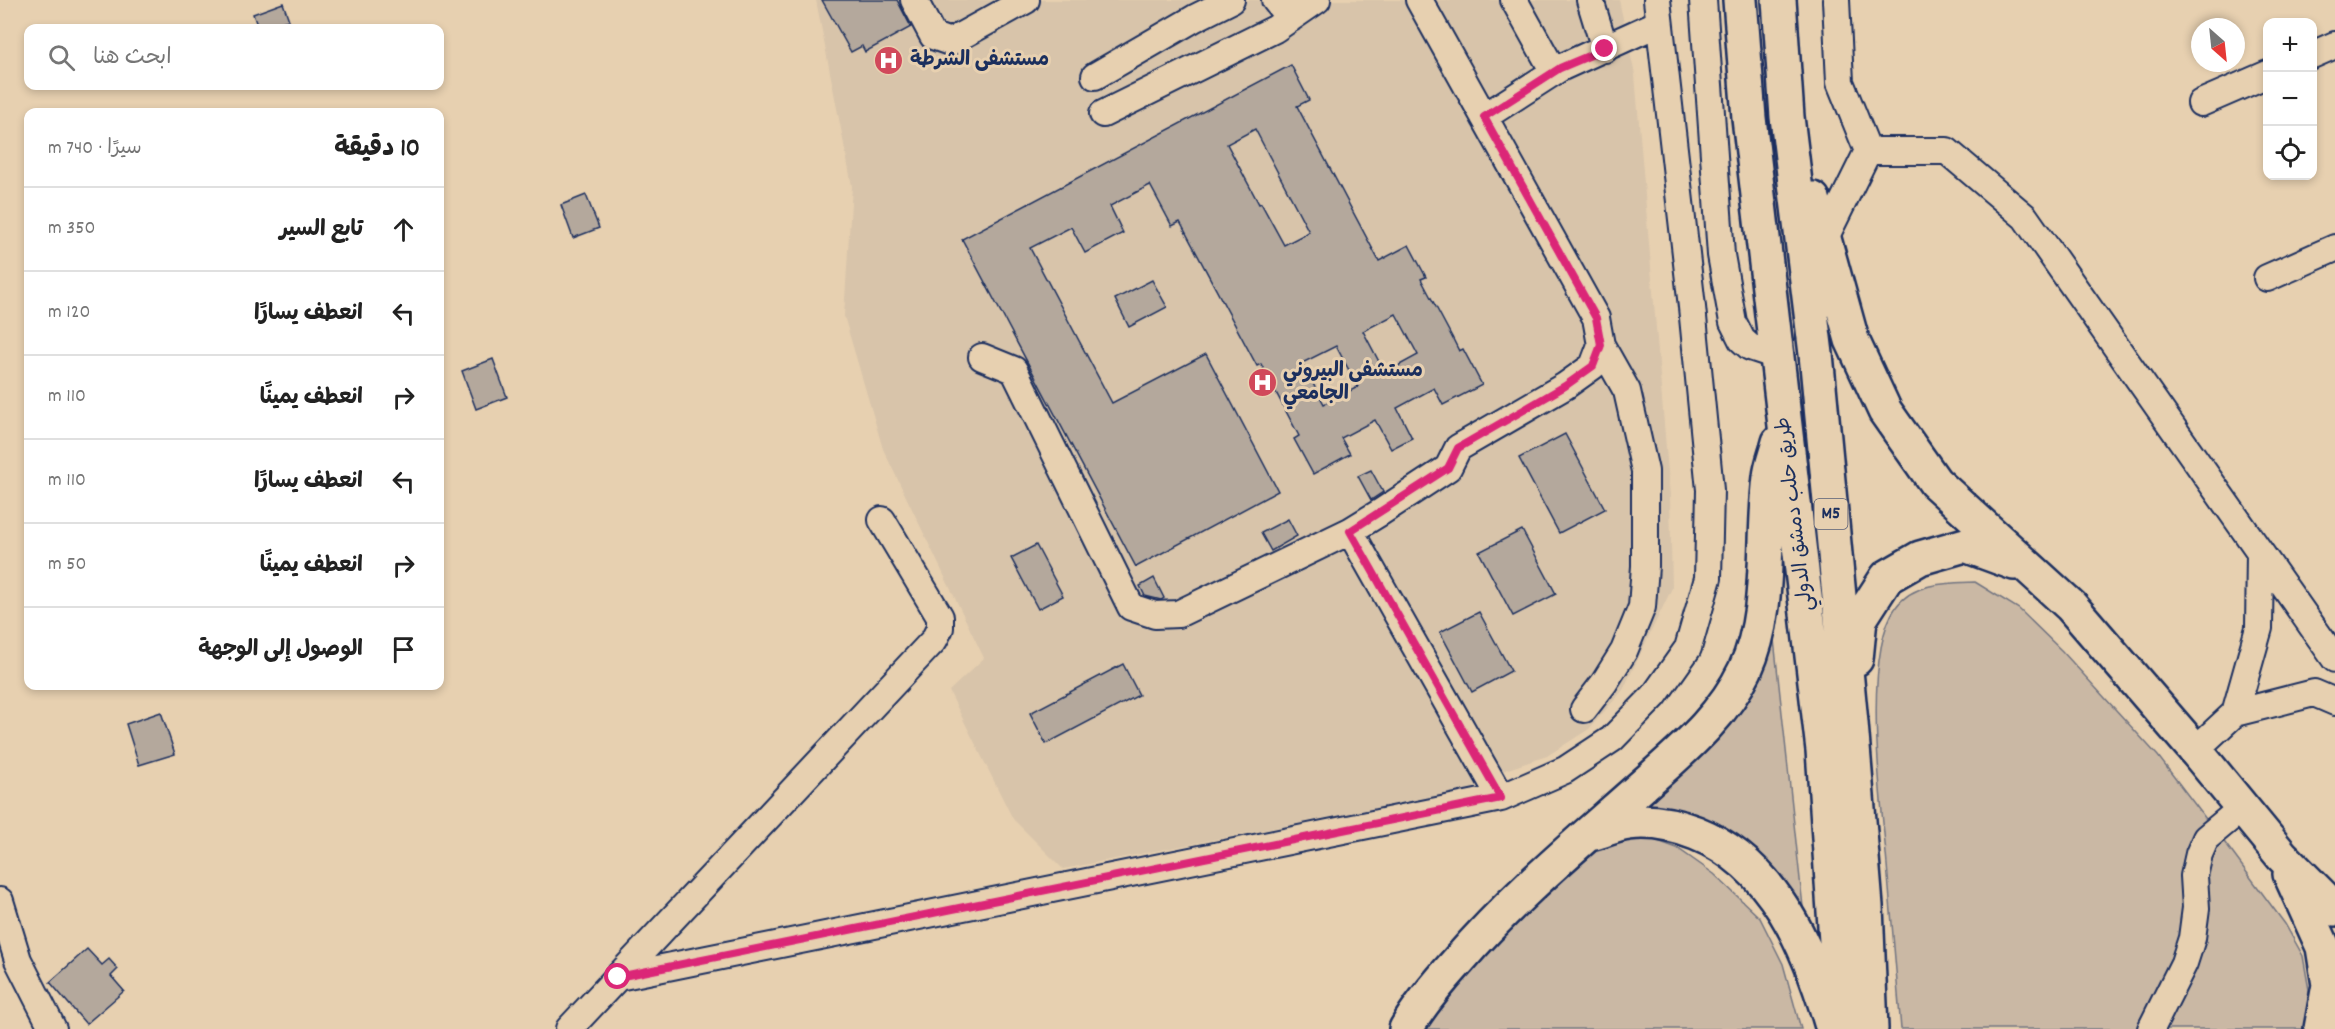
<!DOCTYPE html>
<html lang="ar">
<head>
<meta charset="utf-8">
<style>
	:root { --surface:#fff; --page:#f2f2f2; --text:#222; --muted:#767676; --line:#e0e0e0 }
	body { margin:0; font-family:Dekko,"Playpen Sans Arabic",sans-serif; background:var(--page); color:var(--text); direction:rtl }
	.controls { position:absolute; right:18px; top:18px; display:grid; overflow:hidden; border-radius:12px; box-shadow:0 3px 9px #0003 }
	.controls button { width:54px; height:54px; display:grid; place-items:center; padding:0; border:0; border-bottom:2px solid var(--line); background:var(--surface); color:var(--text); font:30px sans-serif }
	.compass { position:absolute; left:2191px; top:18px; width:54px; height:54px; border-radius:50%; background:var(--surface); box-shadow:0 3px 9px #0003; rotate:153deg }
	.stop { position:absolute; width:18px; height:18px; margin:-14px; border:4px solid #db2777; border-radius:50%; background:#fff }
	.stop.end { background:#db2777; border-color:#fff; box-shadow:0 2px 6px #0008 }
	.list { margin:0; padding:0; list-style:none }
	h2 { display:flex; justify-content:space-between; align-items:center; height:78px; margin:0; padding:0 24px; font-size:26px }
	h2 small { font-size:20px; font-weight:400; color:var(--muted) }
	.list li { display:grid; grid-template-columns:39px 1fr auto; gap:18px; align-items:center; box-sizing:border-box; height:84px; padding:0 24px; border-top:2px solid var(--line) }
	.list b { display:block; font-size:22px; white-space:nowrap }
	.list em { font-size:20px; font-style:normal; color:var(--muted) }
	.icon { flex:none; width:33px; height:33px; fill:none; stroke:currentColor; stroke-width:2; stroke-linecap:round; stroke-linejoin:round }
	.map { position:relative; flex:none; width:2335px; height:1029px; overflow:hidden; direction:ltr }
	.search { position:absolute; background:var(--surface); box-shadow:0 3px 9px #0003; left:24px; top:24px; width:420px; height:66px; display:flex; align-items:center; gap:15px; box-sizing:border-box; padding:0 21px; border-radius:12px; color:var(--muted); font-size:22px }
	.panel { position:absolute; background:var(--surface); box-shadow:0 3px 9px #0003; left:24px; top:108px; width:420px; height:582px; border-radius:12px; direction:rtl }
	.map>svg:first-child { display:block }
	.built { fill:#d8c4aa }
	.green { fill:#cab8a4; stroke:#727481; stroke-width:1.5 }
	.building { fill:#b4a89c; stroke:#1b2f5e; stroke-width:1.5; fill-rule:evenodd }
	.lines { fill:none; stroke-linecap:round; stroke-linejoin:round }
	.minor-casing { stroke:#1b2f5e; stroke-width:30 }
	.major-casing { stroke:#1b2f5e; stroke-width:38 }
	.highway-casing { stroke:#1b2f5e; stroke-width:38 }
	.minor { stroke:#e7d0b0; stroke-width:26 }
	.major { stroke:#e7d0b0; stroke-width:33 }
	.highway { stroke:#e7d0b0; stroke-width:33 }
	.route { stroke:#db2777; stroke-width:8 }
	.labels { text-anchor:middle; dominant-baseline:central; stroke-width:6; stroke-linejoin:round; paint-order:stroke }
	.shield { fill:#e7d0b0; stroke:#585f77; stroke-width:1.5 }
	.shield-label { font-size:18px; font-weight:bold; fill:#1b2f5e }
	.poi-label { font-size:20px; font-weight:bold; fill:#1b2f5e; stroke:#e7d0b0; text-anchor:start }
	.street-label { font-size:20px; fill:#1b2f5e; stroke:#e7d0b0 }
</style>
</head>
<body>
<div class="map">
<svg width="2335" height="1029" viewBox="0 0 2335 1029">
	<rect width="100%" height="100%" fill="#e7d0b0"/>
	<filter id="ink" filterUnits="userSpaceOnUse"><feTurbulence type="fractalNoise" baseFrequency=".0167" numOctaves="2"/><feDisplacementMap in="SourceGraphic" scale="12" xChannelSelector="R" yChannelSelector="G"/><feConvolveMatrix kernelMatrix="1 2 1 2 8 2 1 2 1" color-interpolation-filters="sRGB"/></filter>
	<g filter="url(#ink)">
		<path class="built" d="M816 0H1619L1635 75 1670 496 1672 588 1623 690 1589 729 1547 756 1505 770 1476 789 1063 869 1013 819 949 691 984 658 883 449 844 316 852 186Z"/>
		<path class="green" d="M1767 575 1808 953 1781 902 1638 804 1711 737Z
			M1975 582 2019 609 2062 651 2158 756 2209 823 2186 908 2182 935 2174 959 2140 1029H1901C1896 974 1892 919 1887 865 1882 805 1861 656 1896 607 1914 582 1948 583 1975 582Z
			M1629 839 1655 840 1677 848 1714 874 1760 918 1783 964 1801 1029H1416L1522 914 1599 849Z
			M2222 839 2285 924 2303 956 2309 990 2305 1029H2163L2214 845Z"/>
		<path class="building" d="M822 0H897L911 27 865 52 862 46 851 52Z
			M283 3 289 20 258 28 253 14Z
			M1291 65 1309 100 1297 106 1379 261 1409 245 1426 277 1421 279 1452 337 1459 351 1463 349 1482 385 1443 405 1434 388 1397 408 1412 438 1391 449 1375 420 1341 438 1350 454 1313 474 1294 439 1299 436 1261 364 1257 366 1180 222 1172 226 1150 185 1110 206 1123 233 1085 253 1071 227 1030 248 1112 403 1206 354 1278 491 1136 567 962 239ZM1255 129 1309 232 1284 245 1261 203 1259 204 1227 144ZM1396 314 1418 355 1385 373 1363 331ZM1336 346 1358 387 1324 404 1302 363Z
			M586 195 599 228 573 238 561 205Z
			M1152 280 1167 307 1129 327 1115 299Z
			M493 359 507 397 476 409 462 371Z
			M1565 434 1605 509 1559 533 1519 458Z
			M1371 470 1383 492 1371 500 1358 476Z
			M1288 519 1297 536 1271 551 1261 533Z
			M1522 530 1556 594 1513 616 1479 552Z
			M1036 545 1063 596 1038 609 1011 558Z
			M1154 578 1164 598 1161 600 1145 596 1140 586Z
			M1479 612 1511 671 1472 692 1440 632Z
			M1123 664 1139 695 1046 744 1030 713Z
			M161 712 175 754 139 765 126 724Z
			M87 949 102 965 109 959 118 969 111 976 124 991 86 1024 50 982Z"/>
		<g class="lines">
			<defs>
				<path id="minor" d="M914 0 933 36 950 42 1026 0
					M1275 0 1290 19
					M1514 0 1554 72
					M1590 0 1605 49
					M1703 0 1721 255 1733 322 1742 340 1750 347 1777 356
					M1836 0 1840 82 1868 151
					M2312 55 2335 45
					M1095 76 1195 18 1231 0
					M2201 103 2268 74
					M1103 114 1275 29 1317 0
					M1484 117 1560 68 1659 23
					M1825 238 1868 151H1947L2025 217 2335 659
					M2267 278 2335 248
					M982 357 1014 370 1131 607 1155 615 1178 614 1350 531 1381 512 1448 468 1458 448 1565 386 1593 366 1601 345 1596 318 1419 0
					M1350 531 1501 798
					M1584 709 1604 683 1624 651 1642 607 1645 566V471L1627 391 1601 345
					M2235 713 2314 693 2335 702
					M2195 750 2235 713 2259 628 2260 552
					M0 901 18 960 53 1029
					M618 977 1501 798 1565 770 1612 739 1654 696 1688 648 1708 578 1710 490 1692 307 1657 0
					M569 1029 934 640 940 628V617L882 520
					M2151 1029 2184 963 2192 938 2196 908 2194 876 2199 854 2206 838 2242 808"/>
				<path id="major" d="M2195 750 2282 856 2335 909
					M2290 874 2323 947 2329 985 2321 1029"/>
				<path id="highway" d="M1740 0 1749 118 1823 750 1842 1029
					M1779 0 1787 117 1816 354 1851 723 1866 906 1871 1029
					M1813 199 1852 340 1885 411 1935 482 2071 606 2195 750
					M1856 659 1860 619 1887 577 1920 558 1965 545 2014 563
					M1594 833C1605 830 1617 824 1629 823 1651 820 1675 825 1696 833 1774 864 1809 947 1831 1023
					M1406 1029C1420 1004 1439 982 1458 961 1513 897 1577 844 1640 788 1680 752 1721 720 1745 670 1772 613 1762 540 1770 477 1771 466 1776 454 1779 442"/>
			</defs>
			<use href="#minor" class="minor-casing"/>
			<use href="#major" class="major-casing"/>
			<use href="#highway" class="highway-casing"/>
			<use href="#minor" class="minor"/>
			<use href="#major" class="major"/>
			<use href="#highway" class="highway"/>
		</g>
	</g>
	<g class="lines" filter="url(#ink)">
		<path class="route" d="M618 977 1501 798 1350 531 1448 468 1458 448 1565 386 1593 366 1601 345 1596 318 1484 117 1560 68 1605 49"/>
	</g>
	<defs>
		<symbol id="hospital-disc" viewBox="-11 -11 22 22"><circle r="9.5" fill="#d1495b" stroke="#e7d0b0"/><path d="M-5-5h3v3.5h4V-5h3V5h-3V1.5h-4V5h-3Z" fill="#fff"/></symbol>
	</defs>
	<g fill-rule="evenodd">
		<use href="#hospital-disc" x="872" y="44" width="33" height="33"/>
		<use href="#hospital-disc" x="1246" y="366" width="33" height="33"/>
	</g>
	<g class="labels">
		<rect class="shield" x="1814.5" y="499" width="33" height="30" rx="4.5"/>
		<g class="shield-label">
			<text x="1831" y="514">M5</text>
		</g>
		<g class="poi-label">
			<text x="910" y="61">مستشفى الشرطة</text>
			<text x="1283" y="372">مستشفى البيروني<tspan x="1283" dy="23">الجامعي</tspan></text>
		</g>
		<g class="street-label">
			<text transform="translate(1796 514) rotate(-97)">طريق حلب دمشق الدولي</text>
		</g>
	</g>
</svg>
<div class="controls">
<button>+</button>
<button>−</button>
<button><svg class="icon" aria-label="locate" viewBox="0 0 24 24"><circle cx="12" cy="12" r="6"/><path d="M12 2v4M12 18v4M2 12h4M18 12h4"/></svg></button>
</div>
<svg class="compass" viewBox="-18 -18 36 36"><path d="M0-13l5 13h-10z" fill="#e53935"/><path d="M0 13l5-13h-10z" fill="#767676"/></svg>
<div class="stop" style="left:618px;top:977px"></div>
<div class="stop end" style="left:1605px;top:49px"></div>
<div class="search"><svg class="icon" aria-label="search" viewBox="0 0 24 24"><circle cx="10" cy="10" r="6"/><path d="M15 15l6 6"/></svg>ابحث هنا</div>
<section class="panel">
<h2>10 دقيقة<small>سيرًا · 740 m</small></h2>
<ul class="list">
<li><svg class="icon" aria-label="ahead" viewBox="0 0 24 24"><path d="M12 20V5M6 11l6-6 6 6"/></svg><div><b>تابع السير</b></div><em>350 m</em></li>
<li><svg class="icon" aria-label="left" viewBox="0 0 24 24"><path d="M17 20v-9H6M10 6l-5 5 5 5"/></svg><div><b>انعطف يسارًا</b></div><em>120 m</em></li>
<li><svg class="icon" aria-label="right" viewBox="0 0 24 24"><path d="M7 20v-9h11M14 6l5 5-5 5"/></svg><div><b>انعطف يمينًا</b></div><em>110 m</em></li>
<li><svg class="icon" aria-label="left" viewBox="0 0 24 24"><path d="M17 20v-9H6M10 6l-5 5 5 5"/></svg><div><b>انعطف يسارًا</b></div><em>110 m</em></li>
<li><svg class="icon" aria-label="right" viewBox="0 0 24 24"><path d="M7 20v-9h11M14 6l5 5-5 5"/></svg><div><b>انعطف يمينًا</b></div><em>50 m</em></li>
<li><svg class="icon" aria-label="arrive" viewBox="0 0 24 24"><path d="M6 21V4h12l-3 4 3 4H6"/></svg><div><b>الوصول إلى الوجهة</b></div></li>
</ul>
</section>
</div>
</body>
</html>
